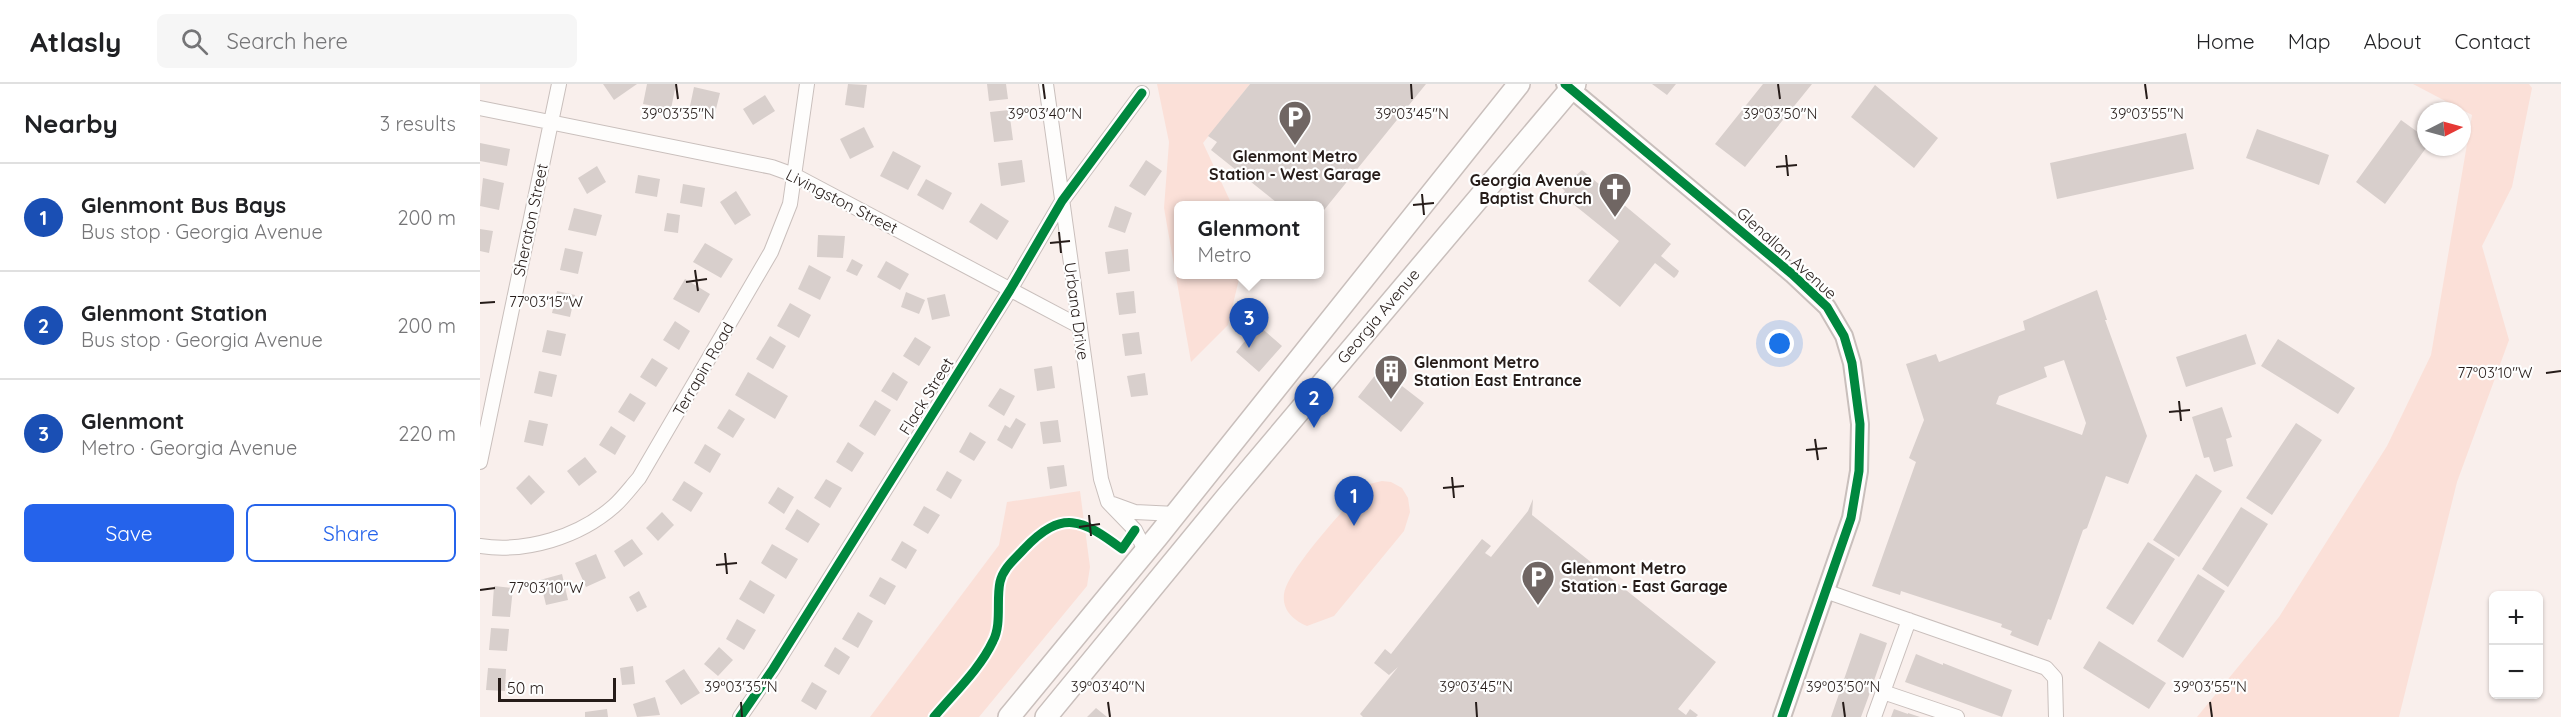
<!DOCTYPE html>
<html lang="en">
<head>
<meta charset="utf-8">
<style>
	:root { --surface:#fff; --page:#f6f6f6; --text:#202124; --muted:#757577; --line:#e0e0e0; --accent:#2563eb }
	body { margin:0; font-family:Quicksand,sans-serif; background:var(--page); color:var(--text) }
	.controls { position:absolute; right:18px; bottom:18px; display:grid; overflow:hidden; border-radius:9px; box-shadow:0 2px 4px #0004 }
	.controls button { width:54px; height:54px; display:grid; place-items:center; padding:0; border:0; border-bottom:2px solid var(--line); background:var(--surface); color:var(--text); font:30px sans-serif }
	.compass { position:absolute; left:1937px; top:18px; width:54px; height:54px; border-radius:50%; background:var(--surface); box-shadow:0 2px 4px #0004; rotate:84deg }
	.scale { position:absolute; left:18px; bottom:15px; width:118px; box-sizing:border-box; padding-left:6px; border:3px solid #261c19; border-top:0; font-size:16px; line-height:21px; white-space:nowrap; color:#261c19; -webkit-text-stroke:4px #fefefe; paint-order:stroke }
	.you { position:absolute; left:1300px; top:260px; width:21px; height:21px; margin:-15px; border:4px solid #fff; border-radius:50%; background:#1a73e8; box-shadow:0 0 0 9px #1a73e833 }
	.badge { display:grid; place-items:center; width:39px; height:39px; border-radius:50%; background:var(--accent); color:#fff; font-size:20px; font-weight:700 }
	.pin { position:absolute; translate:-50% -50px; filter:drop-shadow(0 2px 3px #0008) }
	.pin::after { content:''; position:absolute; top:32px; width:21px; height:18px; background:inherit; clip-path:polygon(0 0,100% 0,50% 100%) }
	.popup { position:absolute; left:694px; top:117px; width:150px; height:78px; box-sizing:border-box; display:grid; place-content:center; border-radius:9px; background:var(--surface); filter:drop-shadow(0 2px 4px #0005); font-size:20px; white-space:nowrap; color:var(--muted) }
	.popup b { font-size:22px; color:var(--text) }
	.popup::after { content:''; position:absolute; left:50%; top:100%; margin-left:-12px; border:12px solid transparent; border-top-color:var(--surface) }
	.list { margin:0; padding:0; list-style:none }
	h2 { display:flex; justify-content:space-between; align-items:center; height:78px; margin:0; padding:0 24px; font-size:26px }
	h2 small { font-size:20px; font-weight:400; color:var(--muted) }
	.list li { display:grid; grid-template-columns:39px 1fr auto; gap:18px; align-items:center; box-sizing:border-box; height:108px; padding:0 24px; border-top:2px solid var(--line) }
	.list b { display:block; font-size:22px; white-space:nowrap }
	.list p { margin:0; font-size:20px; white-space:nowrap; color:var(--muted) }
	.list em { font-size:20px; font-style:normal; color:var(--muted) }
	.actions { display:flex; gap:12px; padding:18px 24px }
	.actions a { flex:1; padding:14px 0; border:2px solid var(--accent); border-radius:9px; text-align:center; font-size:21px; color:var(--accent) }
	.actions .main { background:var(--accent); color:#fff }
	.icon { flex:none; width:33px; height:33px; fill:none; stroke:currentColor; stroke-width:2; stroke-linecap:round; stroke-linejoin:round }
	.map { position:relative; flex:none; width:2081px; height:633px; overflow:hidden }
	header { display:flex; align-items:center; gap:36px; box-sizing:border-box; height:84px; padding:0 30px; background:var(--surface); border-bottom:2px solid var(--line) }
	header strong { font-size:28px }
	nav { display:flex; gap:33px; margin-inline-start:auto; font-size:21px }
	.search { width:420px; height:54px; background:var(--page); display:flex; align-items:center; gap:15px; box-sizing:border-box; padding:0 21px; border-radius:9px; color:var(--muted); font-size:22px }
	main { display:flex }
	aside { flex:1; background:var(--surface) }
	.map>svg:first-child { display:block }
	.green { fill:#fbe0d8 }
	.building { fill:#d8cfcc; fill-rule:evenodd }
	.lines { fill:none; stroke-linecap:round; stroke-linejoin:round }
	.minor-casing { stroke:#c9bfbc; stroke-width:16 }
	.tertiary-casing { stroke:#c9bfbc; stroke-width:20 }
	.primary-casing { stroke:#c9bfbc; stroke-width:24 }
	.minor { stroke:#fefdfc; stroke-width:14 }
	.tertiary { stroke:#fefdfc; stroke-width:16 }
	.primary { stroke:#fefdfc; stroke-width:21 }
	.cycleway-casing { stroke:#fefefe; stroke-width:13 }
	.cycleway { stroke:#00873e; stroke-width:9 }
	.ticks { fill:none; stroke:#261c19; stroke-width:2 }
	.labels { text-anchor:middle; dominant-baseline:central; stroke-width:4.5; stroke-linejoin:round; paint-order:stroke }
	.poi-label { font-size:16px; font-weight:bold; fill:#261c19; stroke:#fefefe; text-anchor:start }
	.street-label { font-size:16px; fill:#261c19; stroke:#fefefe }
	.ticks-label { font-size:15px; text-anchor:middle; fill:#261c19; stroke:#fefefe; stroke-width:4.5; stroke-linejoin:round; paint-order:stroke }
</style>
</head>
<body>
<header>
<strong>Atlasly</strong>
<div class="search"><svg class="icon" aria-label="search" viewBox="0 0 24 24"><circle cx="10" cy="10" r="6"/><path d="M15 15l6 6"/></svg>Search here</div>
<nav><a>Home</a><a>Map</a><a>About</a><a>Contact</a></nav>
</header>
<main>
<aside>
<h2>Nearby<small>3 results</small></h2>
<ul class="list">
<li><span class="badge" style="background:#1a4fb4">1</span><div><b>Glenmont Bus Bays</b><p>Bus stop · Georgia Avenue</p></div><em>200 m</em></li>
<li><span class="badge" style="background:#1a4fb4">2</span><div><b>Glenmont Station</b><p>Bus stop · Georgia Avenue</p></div><em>200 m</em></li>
<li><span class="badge" style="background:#1a4fb4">3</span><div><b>Glenmont</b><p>Metro · Georgia Avenue</p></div><em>220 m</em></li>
</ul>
<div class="actions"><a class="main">Save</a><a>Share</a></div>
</aside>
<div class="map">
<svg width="2081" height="633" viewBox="0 0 2081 633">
	<rect width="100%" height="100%" fill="#f9efec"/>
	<path class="green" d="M677 0H770L723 59 752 121 698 122V190L760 191 748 241 711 278 684 124 689 58Z
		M1933 0H2049L2052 4 2032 103 2002 162 2029 256 1977 398 1919 633H1717L1799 533 1907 362 1951 271 1992 31Z
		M902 397 911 398 922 404 928 414 930 428 924 447 854 532 827 542C814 536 802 527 804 510 807 486 867 423 885 401Z
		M600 407 610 483 607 502 499 633H390L519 461 527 418Z"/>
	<path class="building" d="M123 0H157L134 16Z
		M167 0H196L191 25 163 20Z
		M368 0 387 1 384 24 365 21Z
		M507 0H526L528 15 509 17Z
		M770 0H946L840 131V122H793L796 118 731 66 737 58 728 52Z
		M1172 0H1196L1187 11Z
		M1283 0H1332L1265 83 1235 60Z
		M1395 1 1458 54 1434 84 1371 33Z
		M214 3 240 9 234 33 209 27Z
		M285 11 295 27 273 41 263 25Z
		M529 26 533 56 514 58 510 28Z
		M1921 36 1946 54V64L1905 120 1876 98Z
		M384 43 394 63 370 75 360 55Z
		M1777 45 1849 71 1839 101 1766 74Z
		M1706 49 1714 85 1577 115 1570 79Z
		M0 59 30 65 27 82 0 77Z
		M413 67 441 82 428 106 400 92Z
		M542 76 545 98 521 102 518 79Z
		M666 76 682 87 665 112 649 102Z
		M117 82 126 98 107 110 98 94Z
		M1102 86 1191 160 1181 172 1199 187 1197 191 1194 194 1175 179 1140 223 1108 197 1139 157 1082 111 1085 107 1082 104Z
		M158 91 180 95 177 113 155 109Z
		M3 94 24 99 19 126 0 122Z
		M446 95 472 109 463 126 437 111Z
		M203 100 225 104 222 123 200 119Z
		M256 107 271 131 255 141 240 118Z
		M501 119 529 137 517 156 489 138Z
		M635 122 652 129 645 149 628 143Z
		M94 124 122 131 116 152 88 146Z
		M187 129 200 131 198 149 184 147Z
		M0 145 13 147 9 169 0 167Z
		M338 151 365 152 363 174 337 173Z
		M225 159 253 175 241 194 213 178Z
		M85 164 103 168 98 190 80 186Z
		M648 165 650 187 628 190 625 168Z
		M372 175 383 181 377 192 366 187Z
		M406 177 429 190 420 206 397 193Z
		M329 181 351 193 340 216 318 205Z
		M205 195 230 210 219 229 193 215Z
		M1617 206 1627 236H1625L1667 352 1648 400 1626 392 1607 444 1603 446 1571 536 1568 535 1558 562 1530 551 1532 547 1521 543 1522 540 1421 507 1420 511 1392 502 1436 378 1429 374 1444 336 1426 280 1456 270 1459 278 1545 246 1543 237ZM1584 276 1606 339 1602 351 1516 320 1519 312 1567 293 1564 283Z
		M77 207 95 211 90 233 72 229Z
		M654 207 656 229 639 231 636 209Z
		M426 208 445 216 439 230 421 223Z
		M465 210 470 232 452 236 447 214Z
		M310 219 331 231 319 254 297 242Z
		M195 237 210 247 199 266 183 256Z
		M778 241 802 262 779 288 756 268Z
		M67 246 86 250 81 272 62 268Z
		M659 248 662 270 645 272 642 250Z
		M1766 250 1776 280 1706 303 1696 273Z
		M290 252 306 262 293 285 276 275Z
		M435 253 451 263 439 282 423 272Z
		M1798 255 1875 304 1858 330 1781 282Z
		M172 274 188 284 176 303 160 293Z
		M572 282 575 304 557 307 554 285Z
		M900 285 944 319 921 348 878 313Z
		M59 287 77 291 72 313 54 309Z
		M268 288 308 312 295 335 255 311Z
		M413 288 428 298 417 317 401 307Z
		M665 289 668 311 651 313 647 292Z
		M520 304 535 312 524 332 508 322Z
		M150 309 166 319 154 338 138 328Z
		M395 316 411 326 395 352 379 342Z
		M1742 323 1752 353 1746 355 1753 382 1734 388 1729 373 1724 374 1712 333Z
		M249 325 265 335 253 354 237 344Z
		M536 334 546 340 532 365 517 356 525 341 530 344Z
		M49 336 68 340 63 362 44 358Z
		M578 336 581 358 563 360 560 338Z
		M1816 339 1842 356 1792 431 1766 414Z
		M131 342 146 352 135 371 119 361Z
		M490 348 506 358 494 377 479 368Z
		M368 358 384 369 372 388 356 378Z
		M225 360 241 370 230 389 214 379Z
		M105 373 117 388 99 402 87 387Z
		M584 381 587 402 570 405 567 383Z
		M467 387 482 396 471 415 456 406Z
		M1716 390 1742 407 1699 473 1673 456Z
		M49 391 65 408 51 421 36 404Z
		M346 395 362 404 350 424 334 414Z
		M204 397 223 409 211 428 192 416Z
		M298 403 314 413 304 430 288 419Z
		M1053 415 1052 431 1236 578 1198 625 1206 631 1210 625 1218 631 1216 633H883L880 630 918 583 909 591 894 579 905 565 911 570 1002 455 1011 462 1005 469 1011 473 1048 427Z
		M444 422 460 431 448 450 433 441Z
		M1761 423 1788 440 1748 503 1722 485Z
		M317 425 340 440 328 459 305 445Z
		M182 428 194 441 178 457 166 444Z
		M152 455 163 470 144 483 134 467Z
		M422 457 437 466 426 485 411 476Z
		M1668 458 1695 475 1653 541 1626 524Z
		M292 460 318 475 306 495 281 479Z
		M116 470 126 494 106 503 95 479Z
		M82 490 88 516 66 521 60 496Z
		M1718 490 1745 507 1703 574 1677 557Z
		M400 493 416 502 405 521 389 512Z
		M270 496 295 511 284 530 259 515Z
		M14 502 33 504 30 533 12 532Z
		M159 507 167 523 157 528 149 513Z
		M378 528 393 537 378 564 362 555Z
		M257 535 276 546 264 566 246 555Z
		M11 544 29 545 27 567 9 566Z
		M1380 549 1407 559 1388 614 1381 633H1351Z
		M1619 557 1686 599 1669 625 1603 584Z
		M239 563 253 576 238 592 224 580Z
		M355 563 370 573 359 591 344 582Z
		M1436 570 1463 581V579L1532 606 1522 633 1425 598Z
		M153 582 155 600 142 601 140 584Z
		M8 584 26 585 25 607 6 606Z
		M204 585 220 609 201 621 185 597Z
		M332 598 347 607 336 626 321 617Z
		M175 613 180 631 157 633 153 620Z
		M616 624 627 633H607Z
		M127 625 128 633H105V628Z
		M1414 625 1428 630V629L1440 633H1411Z"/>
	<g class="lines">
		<defs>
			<path id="minor" d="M566 0 621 395 628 418 655 446 666 468
				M0 24 292 83 314 91 599 242
				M0 378 79 0
				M633 420 655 428 696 430
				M0 462C46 469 99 453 134 422 143 414 151 403 159 394L291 168 310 120 327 0
				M1345 507 1566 584 1575 594 1576 633
				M1403 608 1477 633
				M260 633 293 585 530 206 582 117 662 9
				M1394 633 1429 536"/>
			<path id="tertiary" d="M1085 0 1312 190 1347 223 1364 252 1372 279 1380 340 1379 387 1371 434 1302 633"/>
			<path id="primary" d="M529 633 678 452 1039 0
				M566 633 745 415 1095 0"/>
		</defs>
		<use href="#minor" class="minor-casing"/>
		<use href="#tertiary" class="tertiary-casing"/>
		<use href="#primary" class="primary-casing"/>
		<use href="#minor" class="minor"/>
		<use href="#tertiary" class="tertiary"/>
		<use href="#primary" class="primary"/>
		<defs>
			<path id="cycleway" d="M1085 0 1312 190 1347 223 1364 252 1372 279 1380 340 1379 387 1371 434 1302 633
				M260 633 293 585 530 206 582 117 662 9
				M454 633C474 609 500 585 513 557 522 540 516 516 520 498 523 484 535 475 544 465 582 425 602 435 642 465L655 446"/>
		</defs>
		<use href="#cycleway" class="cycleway-casing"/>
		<use href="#cycleway" class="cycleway"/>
	</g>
	<path class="ticks" d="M196 0 198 15M563 0 565 15M931 0 932 15M1298 0 1300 15M1665 0 1667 15M1306 71 1308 92M1296 83 1317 81M942 110 944 131M933 121 954 119M579 148 581 169M570 159 590 157M215 186 218 207M206 198 227 195M0 219 15 218M2066 289 2081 287M1699 317 1701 337M1689 328 1710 326M1335 355 1338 376M1326 366 1347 364M972 393 974 414M963 404 984 402M609 431 611 452M599 443 620 440M245 469 247 490M236 481 257 479M0 506 15 504M261 618 262 633M628 618 630 633M996 618 997 633M1363 618 1365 633M1730 618 1732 633"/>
	<defs>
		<symbol id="parking-pin" viewBox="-11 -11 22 30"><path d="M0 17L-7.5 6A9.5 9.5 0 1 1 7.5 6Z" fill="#706663" stroke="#fefefe"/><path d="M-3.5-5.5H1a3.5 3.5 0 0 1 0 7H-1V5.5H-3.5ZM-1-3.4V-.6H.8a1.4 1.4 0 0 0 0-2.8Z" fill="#fff"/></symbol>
		<symbol id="church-pin" viewBox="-11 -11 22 30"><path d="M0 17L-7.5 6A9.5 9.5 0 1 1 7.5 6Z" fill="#706663" stroke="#fefefe"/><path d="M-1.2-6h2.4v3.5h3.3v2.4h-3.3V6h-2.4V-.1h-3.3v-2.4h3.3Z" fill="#fff"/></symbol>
		<symbol id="building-pin" viewBox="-11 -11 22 30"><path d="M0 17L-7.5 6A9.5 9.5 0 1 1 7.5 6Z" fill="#706663" stroke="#fefefe"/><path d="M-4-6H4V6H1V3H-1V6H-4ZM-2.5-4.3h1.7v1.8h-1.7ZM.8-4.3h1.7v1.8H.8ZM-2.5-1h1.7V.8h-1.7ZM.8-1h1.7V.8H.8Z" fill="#fff"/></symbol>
	</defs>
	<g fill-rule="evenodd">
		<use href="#parking-pin" x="796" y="14" width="38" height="52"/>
		<use href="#church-pin" x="1116" y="86" width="38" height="52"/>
		<use href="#building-pin" x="892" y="268" width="38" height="52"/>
		<use href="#parking-pin" x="1039" y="474" width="38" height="52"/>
	</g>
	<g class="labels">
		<g class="poi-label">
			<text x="815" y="72" text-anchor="middle">Glenmont Metro<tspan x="815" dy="18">Station - West Garage</tspan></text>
			<text x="1112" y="96" text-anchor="end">Georgia Avenue<tspan x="1112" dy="18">Baptist Church</tspan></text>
			<text x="934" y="278">Glenmont Metro<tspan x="934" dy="18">Station East Entrance</tspan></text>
			<text x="1081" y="484">Glenmont Metro<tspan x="1081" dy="18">Station - East Garage</tspan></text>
		</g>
		<g class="street-label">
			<text transform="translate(362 117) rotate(27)">Livingston Street</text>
			<text transform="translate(50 136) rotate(-78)">Sheraton Street</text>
			<text transform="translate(1307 169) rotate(42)">Glenallan Avenue</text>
			<text transform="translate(597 227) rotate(82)">Urbana Drive</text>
			<text transform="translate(898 232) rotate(-50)">Georgia Avenue</text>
			<text transform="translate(223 285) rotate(-60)">Terrapin Road</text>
			<text transform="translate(446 312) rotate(-58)">Flack Street</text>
		</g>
	</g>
	<g class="ticks-label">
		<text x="198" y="35">39°03'35"N</text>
		<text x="565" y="35">39°03'40"N</text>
		<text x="932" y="35">39°03'45"N</text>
		<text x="1300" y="35">39°03'50"N</text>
		<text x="1667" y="35">39°03'55"N</text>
		<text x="66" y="223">77°03'15"W</text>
		<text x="2015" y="294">77°03'10"W</text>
		<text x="66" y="509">77°03'10"W</text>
		<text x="261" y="608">39°03'35"N</text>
		<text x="628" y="608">39°03'40"N</text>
		<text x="996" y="608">39°03'45"N</text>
		<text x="1363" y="608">39°03'50"N</text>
		<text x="1730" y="608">39°03'55"N</text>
	</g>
</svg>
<div class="controls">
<button>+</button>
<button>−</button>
</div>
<svg class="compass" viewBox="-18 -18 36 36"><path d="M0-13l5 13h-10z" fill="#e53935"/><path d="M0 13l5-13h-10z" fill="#757577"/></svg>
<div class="scale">50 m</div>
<div class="you"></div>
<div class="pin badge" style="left:874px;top:442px;background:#1a4fb4">1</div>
<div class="pin badge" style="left:834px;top:344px;background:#1a4fb4">2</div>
<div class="pin badge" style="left:769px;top:264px;background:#1a4fb4">3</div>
<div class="popup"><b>Glenmont</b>Metro</div>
</div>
</main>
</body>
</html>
